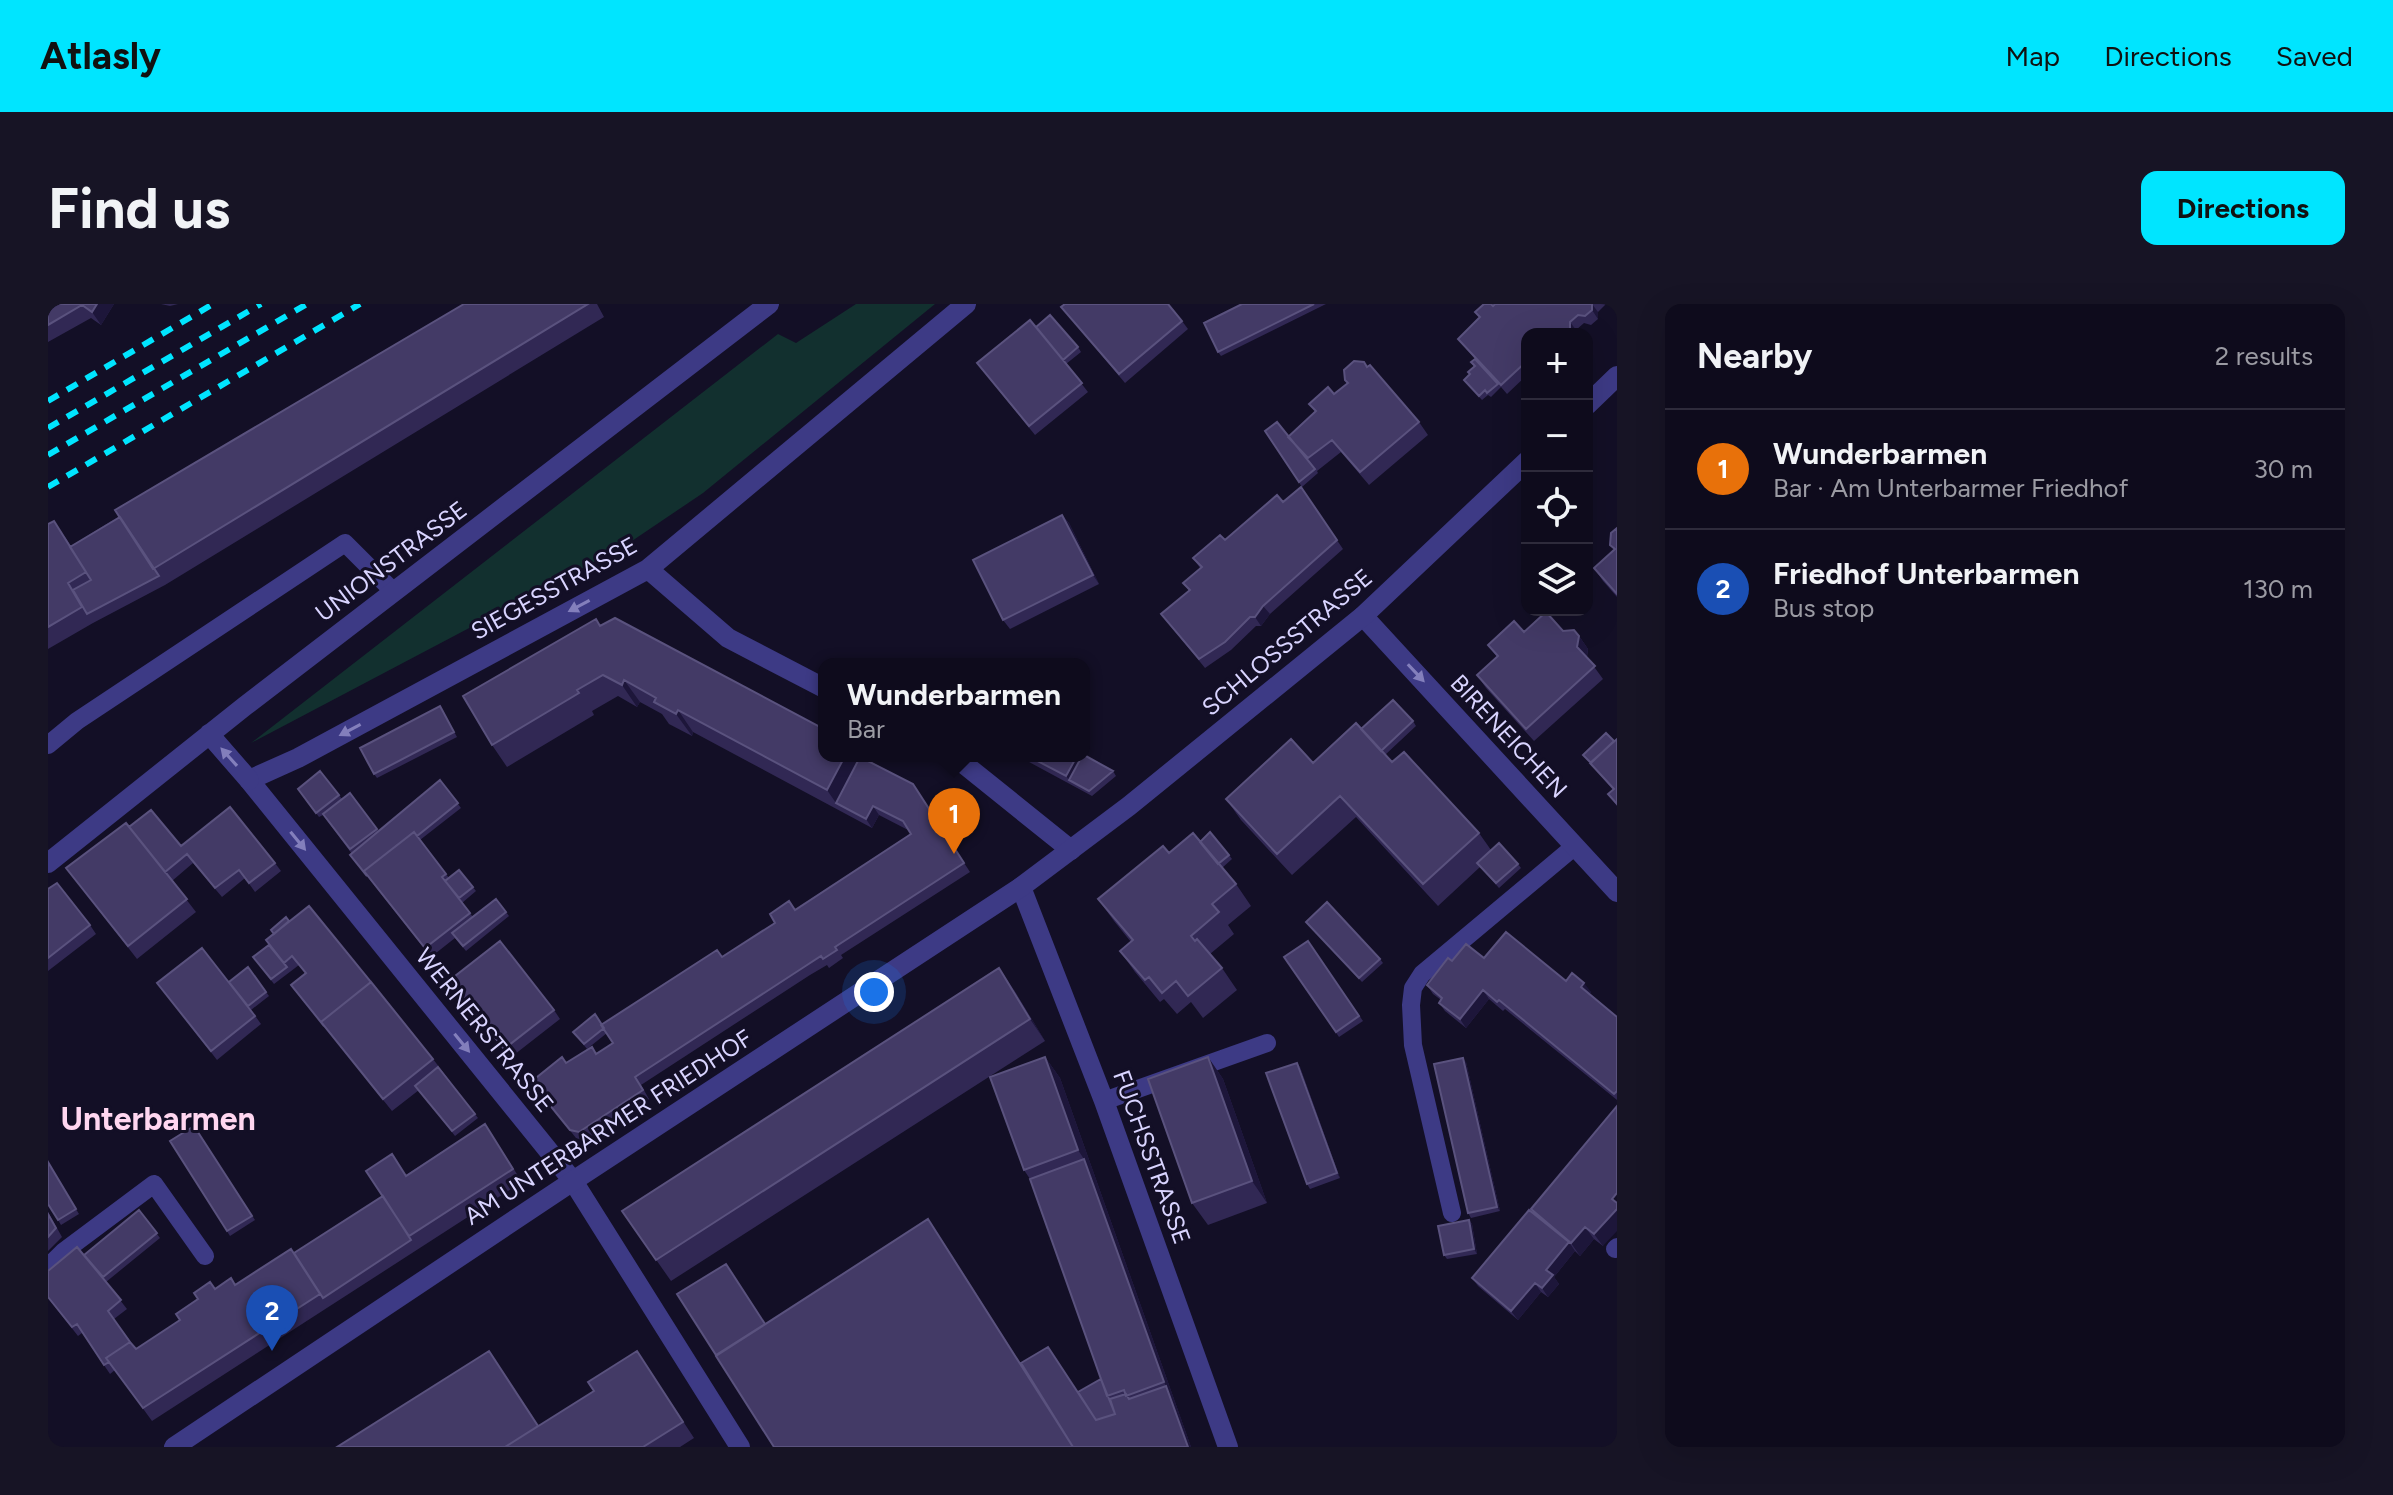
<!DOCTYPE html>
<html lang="en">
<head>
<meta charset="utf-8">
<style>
	:root { --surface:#0e0b1c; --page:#171425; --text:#f1f3f6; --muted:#9b9ba3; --line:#2e2b3b; --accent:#00e5ff }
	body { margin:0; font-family:Figtree,sans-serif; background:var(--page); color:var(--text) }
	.controls { position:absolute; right:24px; top:24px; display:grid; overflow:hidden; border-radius:16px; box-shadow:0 8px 32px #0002 }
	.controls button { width:72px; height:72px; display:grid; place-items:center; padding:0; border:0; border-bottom:2px solid var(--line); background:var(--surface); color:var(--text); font:40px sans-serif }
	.you { position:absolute; left:826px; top:688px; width:28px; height:28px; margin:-20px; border:6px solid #fff; border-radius:50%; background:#1a73e8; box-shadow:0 0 0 12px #1a73e833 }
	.badge { display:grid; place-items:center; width:52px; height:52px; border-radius:50%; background:var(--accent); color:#fff; font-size:26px; font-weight:700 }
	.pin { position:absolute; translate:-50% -66px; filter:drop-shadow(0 2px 4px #0008) }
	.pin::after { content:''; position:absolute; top:42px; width:28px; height:24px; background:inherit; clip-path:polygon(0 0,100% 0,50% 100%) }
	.popup { position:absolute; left:770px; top:354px; width:272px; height:104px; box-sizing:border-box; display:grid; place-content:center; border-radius:16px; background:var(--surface); filter:drop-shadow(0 2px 6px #0005); font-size:26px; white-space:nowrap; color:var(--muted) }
	.popup b { font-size:30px; color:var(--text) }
	.popup::after { content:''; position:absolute; left:50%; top:100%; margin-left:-16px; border:16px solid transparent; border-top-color:var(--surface) }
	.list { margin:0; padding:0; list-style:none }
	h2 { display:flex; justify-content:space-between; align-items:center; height:104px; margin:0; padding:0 32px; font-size:34px }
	h2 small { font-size:26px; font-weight:400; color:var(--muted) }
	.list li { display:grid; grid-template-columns:52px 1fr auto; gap:24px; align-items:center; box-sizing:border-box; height:120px; padding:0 32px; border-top:2px solid var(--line) }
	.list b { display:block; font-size:30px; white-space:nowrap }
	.list p { margin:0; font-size:26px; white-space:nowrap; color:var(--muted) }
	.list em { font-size:26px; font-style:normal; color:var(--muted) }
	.icon { flex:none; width:44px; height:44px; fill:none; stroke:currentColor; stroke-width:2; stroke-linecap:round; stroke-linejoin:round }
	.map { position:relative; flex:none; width:1569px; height:1143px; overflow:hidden; border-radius:16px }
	header { display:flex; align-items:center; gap:48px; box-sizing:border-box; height:112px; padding:0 40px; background:var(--accent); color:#111 }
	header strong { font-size:38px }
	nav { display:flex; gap:44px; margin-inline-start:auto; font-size:28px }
	.intro { display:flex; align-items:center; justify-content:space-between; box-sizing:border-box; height:192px; padding:0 48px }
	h1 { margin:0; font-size:56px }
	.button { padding:20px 36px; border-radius:16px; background:var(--accent); color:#111; font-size:28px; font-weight:700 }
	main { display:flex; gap:48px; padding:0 48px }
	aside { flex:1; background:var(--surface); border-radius:16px; box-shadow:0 8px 32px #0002 }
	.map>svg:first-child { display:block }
	.green { fill:#12302f }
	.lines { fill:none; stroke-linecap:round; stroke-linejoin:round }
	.service { stroke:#3d3a85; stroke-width:18 }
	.minor { stroke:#3d3a85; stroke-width:20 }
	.tertiary { stroke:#3d3a85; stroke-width:20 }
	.rail { stroke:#00e5ff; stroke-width:6; stroke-dasharray:12 10; stroke-linecap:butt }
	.wall { fill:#312854 }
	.shaded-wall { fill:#1d163a }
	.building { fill:#433a66; stroke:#5a527e; stroke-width:2 }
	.oneway { fill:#837fbc }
	.labels { text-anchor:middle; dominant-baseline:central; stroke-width:6; stroke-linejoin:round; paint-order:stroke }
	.street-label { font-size:24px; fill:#d9d4ff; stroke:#130f26 }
	.district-label { font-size:32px; font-weight:bold; fill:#ffd6f0; stroke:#130f26 }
</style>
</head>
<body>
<header>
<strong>Atlasly</strong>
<nav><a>Map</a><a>Directions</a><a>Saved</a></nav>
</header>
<div class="intro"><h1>Find us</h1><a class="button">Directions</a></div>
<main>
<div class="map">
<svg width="1569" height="1143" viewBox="0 0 1569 1143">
	<rect width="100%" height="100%" fill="#130f26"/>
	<path class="green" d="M808 0H887L655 189 575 243 203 439 730 30 748 39Z"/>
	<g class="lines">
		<path class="service" d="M0 441 29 417 297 239 346 288
			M1056 797 1219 739
			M1404 909 1365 741 1363 701 1365 684 1374 670 1527 542
			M1567 945 1569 943
			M0 963 15 948 106 880 157 952"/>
		<path class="minor" d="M600 265 680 334 776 384
			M1315 312 1569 588
			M906 452 1023 546
			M973 583 1056 797 1180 1143
			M692 1143 525 877 201 476 250 454 600 265 918 0"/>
		<path class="tertiary" d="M1539 101 1569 72
			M161 430 201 476
			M0 559 197 402 721 0
			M126 1143 525 877 973 583 1081 502 1315 312 1479 157"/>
		<path class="rail" d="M0 97 165 0
			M0 124 213 0
			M0 151 259 0
			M0 183 312 0"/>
	</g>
	<path class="wall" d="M0 0H66L53 21 43 14 0 38Z
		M113 0H130L122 2Z
		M416 0H549L556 13 117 281 45 319 0 345V220L17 233 23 242Z
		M1194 0H1278L1173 52 1170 48Z
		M1447 0H1558L1550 8V15L1543 21 1536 19 1528 26V30H1479V71L1459 90 1453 83 1443 93 1440 91 1434 96 1416 76 1422 70 1426 63 1423 58 1427 55 1410 35 1431 14 1427 8Z
		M1013 3 1134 17 1140 25 1077 79Z
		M988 23 1030 43 1033 48 1018 60 1040 88 987 131 929 59Z
		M1319 63 1371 118 1380 131 1321 181 1293 148 1269 167 1270 169 1254 183 1217 127 1241 132 1267 107 1261 100 1286 90 1299 80 1297 76Z
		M1253 183 1295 245 1222 310 1213 322H1208L1183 346 1157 364 1113 310 1141 287 1135 279 1152 264 1145 254 1177 236 1235 198Z
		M1014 211 1021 219 1051 280 962 325 955 316Z
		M1569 224V293L1555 277 1546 264 1566 246 1562 241Z
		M552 322 776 452H812L865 480 922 568 793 651 795 654 781 664 779 661 762 671 593 781 601 795 537 837 528 834 483 778 518 759 549 750 565 739 559 729 539 745 525 728 554 721 674 653 863 530 860 526 831 511 824 524 645 428 644 432 621 420 614 410 592 398 589 403 570 392 544 407 546 411 459 463 444 441Z
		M1515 327 1531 332 1540 345 1539 353 1555 375 1486 437 1438 384 1429 371 1449 353 1440 341 1476 328Z
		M392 402 409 433 329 474 326 470Z
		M1365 417 1368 422 1337 451 1344 458 1431 529 1443 546 1470 560 1473 564 1451 584 1432 563 1390 602 1308 513 1244 571 1193 516 1178 495Z
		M1569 435V502L1560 490 1565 486 1535 451 1566 437Z
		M970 452H1036L1065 467 1068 472 1044 492Z
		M272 467 294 495 302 489 331 528 392 476 413 504 372 536 401 574 411 566 428 587 414 599 425 613 448 595 461 612 418 647 407 634 383 653 306 556 304 550 275 511 271 513 250 485Z
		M81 523 133 542 227 559 233 567 207 588 197 574 174 593 145 559 124 577 148 608 89 655 18 564Z
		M1152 538 1181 551 1184 555 1174 564 1188 580 1203 602 1180 621 1186 630 1162 650 1174 664 1189 686 1155 714 1143 698 1129 710 1116 695 1112 698 1087 668 1072 647 1083 638 1066 617 1050 595 1121 549Z
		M0 585 42 621 48 630 0 667Z
		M241 617 385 755 430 814 407 832 371 786 344 807 243 681 257 669 251 661 226 680 205 653 221 641 226 630Z
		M1258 618 1332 655 1335 659 1314 678Z
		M1260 637 1315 717 1291 733 1236 653Z
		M1436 654 1518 677 1543 688 1541 690 1569 713V796L1457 705 1455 707 1441 695 1418 724 1397 707 1391 699 1393 696 1385 690 1379 681 1404 657Z
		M200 663 221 692 203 706 213 720 169 756 109 679 181 678Z
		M402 676 506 706 512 715 462 754Z
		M966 686 997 737 623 977 574 907Z
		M997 753 1012 774 1143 1143 717 1020 880 915 993 1092 1030 1088 1053 1075 982 875 976 866Z
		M1160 753 1175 775 1219 899 1160 921 1144 899Z
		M1418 758 1452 907 1423 914 1420 909Z
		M1249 759 1252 763 1292 874 1262 885 1259 880Z
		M1569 802 1555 942 1546 935 1532 952 1527 947 1506 973 1511 980 1500 993 1493 988 1470 1016 1430 982 1424 974 1485 909Z
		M437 820 474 878 104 1117 67 1066 62 1070 34 1029 30 1032 0 994V967L36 951 91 906 112 934 58 978 79 1005 66 1015 88 1045 132 1016 167 985 187 981 246 949 335 892 358 871Z
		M146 822 207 916 182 932 122 837Z
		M0 858 31 910 13 921 0 900Z
		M0 908 14 933 0 947Z
		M1421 916 1424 920 1429 950 1399 955 1396 951Z
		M589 1047 646 1134 632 1143H289L491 1122 546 1087Z"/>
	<path class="shaded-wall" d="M49 0H66L53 21 44 8Z
		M1544 0 1550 8V15L1544 6Z
		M1522 18 1528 26V30H1524L1522 28Z
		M1014 211 1021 219 1051 280 1045 271Z
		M1215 302 1222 310 1213 322 1207 313Z
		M1531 332 1540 345 1538 356 1529 343Z
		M576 376 592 398 589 403 574 381Z
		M630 406 645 428 644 432 628 410Z
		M797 452H812L818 462 788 499 779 486Z
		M1029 452H1036L1021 476 1018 472Z
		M825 502 831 511 824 524 818 515Z
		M951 664 966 686 997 737 982 715Z
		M1536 679 1543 688 1540 692 1533 683Z
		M1435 686 1441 695 1418 724 1412 715Z
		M997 753 1012 774 1143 1143H1140L1118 1082 1116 1078 1036 855 1030 846Z
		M1160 753 1175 775 1219 899 1204 877Z
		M1415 754 1418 758 1452 907 1449 903Z
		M1249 759 1252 763 1292 874 1289 869Z
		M1569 905V927L1555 942 1546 930Z
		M880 915 891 931 1026 1143Z
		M1421 916 1424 920 1429 950 1426 945Z
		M1537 923 1546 935 1532 952 1523 939Z
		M1521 938 1527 947 1506 973 1511 980 1500 993 1494 984 1498 966Z
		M1487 979 1493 988 1470 1016 1463 1007Z"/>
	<path class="building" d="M0 0H49L44 8 34 1 0 21Z
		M416 0H540L105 265 67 206Z
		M1017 0H1120L1134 17 1071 70 1013 3Z
		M1194 0H1266L1170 48 1156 19Z
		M1436 0H1443L1445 2 1447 0H1544V6L1537 12 1530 11 1522 18V28L1519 30H1479V57L1453 81 1410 35 1432 13 1427 8Z
		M1002 11 1030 43 1015 56 988 23Z
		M982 16 1034 79 981 122 929 59Z
		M1427 55 1450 80 1439 89 1437 86 1431 92 1416 76 1422 70 1420 68 1427 62 1423 58Z
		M1306 57 1316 58 1319 63 1322 61 1371 118 1312 168 1284 136 1260 154 1240 133 1268 107 1261 100 1280 83 1286 90 1300 79 1297 76 1296 66Z
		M1229 118 1267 165 1251 178 1217 127Z
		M1253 183 1289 236 1215 302 1207 313H1202L1177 338 1151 355 1113 310 1142 286 1135 279 1154 263 1145 254 1172 231 1177 236 1229 191 1235 198Z
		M1014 211 1045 271 955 316 925 256Z
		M72 213 111 272 39 310 25 286 43 276 22 243Z
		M6 217 38 268 20 279 34 303 0 323V220Z
		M1569 224V290L1546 264 1567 245 1562 241 1563 229Z
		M1498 308 1515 327 1526 326 1531 332 1529 343 1547 362 1478 425 1429 371 1450 352 1440 341 1466 317 1476 328Z
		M567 314 776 425V452H797L779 486 630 406 628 410 606 398 608 394 576 376 574 381 555 371 529 386 531 389 444 441 415 392 548 315 552 322Z
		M1345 396 1365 417 1333 447 1313 425Z
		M392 402 406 428 326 470 312 444Z
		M1308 419 1344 458 1356 448 1431 529 1375 580 1292 492 1229 550 1178 495 1243 435 1265 459Z
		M1558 429 1566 437 1543 459 1535 451Z
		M1569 435V500L1560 490 1566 485 1542 459Z
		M1036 451 1065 467 1041 487 1021 476 1034 452Z
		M980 452H1029L1018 472Z
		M812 453 865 480 916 559 787 643 789 646 775 655 773 652 756 663 587 773 595 786 531 828 522 826 483 778 514 753 518 759 544 743 548 750 565 739 553 721 669 646 674 653 727 619 722 610 741 597 747 606 863 530 855 517 825 502 818 515 788 499Z
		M272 467 291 491 268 509 250 485Z
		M392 476 410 499 369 532 366 528 316 567 319 572 302 551Z
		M302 489 329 525 302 545 275 510Z
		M182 503 227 559 201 579 191 566 167 584 139 550 117 568 81 523 103 506 133 542Z
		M78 519 139 595 80 642 18 564Z
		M366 528 398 570 394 573 422 609 377 644 316 567Z
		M1162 528 1181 551 1170 560 1152 538Z
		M1145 529 1188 580 1164 600 1171 608 1143 632 1147 637 1149 635 1174 664 1140 692 1128 677 1114 689 1101 673 1097 676 1072 647 1085 636 1050 595 1115 542 1121 549Z
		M1451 539 1470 560 1448 579 1429 559Z
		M411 566 425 583 411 594 397 577Z
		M9 579 42 621 0 654V585Z
		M448 595 458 608 415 642 404 629Z
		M1279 598 1332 655 1311 674 1258 618Z
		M261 602 323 678 273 718 276 722 243 681 258 669 244 652 236 659 218 636Z
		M238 613 241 617 226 630 223 626Z
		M1458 628 1518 677 1524 669 1536 679 1533 683 1569 713V787L1566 790 1451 696 1449 698 1435 686 1412 715 1391 699 1394 694 1379 681 1400 654 1404 657 1418 640 1436 654Z
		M452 637 506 706 456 745 402 676Z
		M1260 637 1311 712 1288 728 1236 653Z
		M221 641 239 663 223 675 205 653Z
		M154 644 207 712 163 747 109 679Z
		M200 663 218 688 200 702 181 678Z
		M951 664 982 715 608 956 574 907Z
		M323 678 385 755 335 795 273 718Z
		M547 710 556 724 536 740 525 728Z
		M997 753 1030 846 976 866 942 773Z
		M1160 753 1204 877 1144 899 1100 775Z
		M1415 754 1449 903 1420 909 1386 760Z
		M1249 759 1289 869 1259 880 1218 769Z
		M390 763 427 810 404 827 367 782Z
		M1569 802V889L1564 895 1569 899V905L1546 930 1537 923 1523 939 1483 905Z
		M437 820 465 865 361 932 318 867 344 850 358 872Z
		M146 822 204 912 179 927 122 837Z
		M1036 855 1116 1078 1078 1092 1076 1086 1059 1092 982 875Z
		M0 858 28 905 10 916 0 900Z
		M335 892 363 936 275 994 246 949Z
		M91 906 109 929 55 973 36 951Z
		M1481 906 1521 938 1498 966 1505 971 1494 984 1487 979 1463 1007 1424 974Z
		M0 910 8 924 0 933Z
		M880 915 1025 1143H726L668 1052Z
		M1421 916 1426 945 1396 951 1390 922Z
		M29 943 73 996 60 1007 82 1038 58 1054 61 1058 56 1061 29 1020 24 1023 0 993V967Z
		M243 945 272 990 95 1104 58 1054 82 1038 88 1045 132 1016 128 1010 150 995 146 989 162 978 167 985 183 974 187 981Z
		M678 960 717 1020 668 1051 629 990Z
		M1000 1043 1048 1116 1067 1110 1062 1095 1078 1090 1081 1095 1118 1082 1140 1143H1025L973 1059Z
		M441 1047 490 1122 457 1143H289Z
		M589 1047 635 1118 595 1143H457L546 1087 540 1078Z
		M1053 1075 1067 1110 1048 1116 1030 1088Z"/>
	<defs><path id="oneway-solid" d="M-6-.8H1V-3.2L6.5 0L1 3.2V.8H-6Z" transform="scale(2)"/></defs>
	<g class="oneway">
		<use href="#oneway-solid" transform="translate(531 302) rotate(152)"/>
		<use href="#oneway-solid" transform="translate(1368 369) rotate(47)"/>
		<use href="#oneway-solid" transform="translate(302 426) rotate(152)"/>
		<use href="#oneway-solid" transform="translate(181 453) rotate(-132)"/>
		<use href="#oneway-solid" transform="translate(250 537) rotate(51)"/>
		<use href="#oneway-solid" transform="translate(414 739) rotate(51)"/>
	</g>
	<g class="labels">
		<g class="street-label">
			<text transform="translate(343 257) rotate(-37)">UNIONSTRASSE</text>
			<text transform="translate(506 284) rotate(-29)">SIEGESSTRASSE</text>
			<text transform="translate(1239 338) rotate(-40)">SCHLOSSSTRASSE</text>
			<text transform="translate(1461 432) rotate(47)">BIRENEICHEN</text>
			<text transform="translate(437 726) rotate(51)">WERNERSTRASSE</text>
			<text transform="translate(560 823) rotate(-33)">AM UNTERBARMER FRIEDHOF</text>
			<text transform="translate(1104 853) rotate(70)">FUCHSSTRASSE</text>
		</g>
		<g class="district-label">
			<text x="110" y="815">Unterbarmen</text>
		</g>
	</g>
</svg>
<div class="controls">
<button>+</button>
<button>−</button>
<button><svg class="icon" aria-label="locate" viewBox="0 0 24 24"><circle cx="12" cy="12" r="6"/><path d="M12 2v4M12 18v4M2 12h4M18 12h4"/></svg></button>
<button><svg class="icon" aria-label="layers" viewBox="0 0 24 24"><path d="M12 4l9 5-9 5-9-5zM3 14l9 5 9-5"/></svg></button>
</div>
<div class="you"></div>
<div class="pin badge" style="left:906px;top:550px;background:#e8710a">1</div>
<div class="popup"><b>Wunderbarmen</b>Bar</div>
<div class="pin badge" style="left:224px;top:1047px;background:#1a4fb4">2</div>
</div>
<aside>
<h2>Nearby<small>2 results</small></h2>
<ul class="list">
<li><span class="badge" style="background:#e8710a">1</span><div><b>Wunderbarmen</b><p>Bar · Am Unterbarmer Friedhof</p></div><em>30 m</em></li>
<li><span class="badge" style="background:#1a4fb4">2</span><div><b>Friedhof Unterbarmen</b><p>Bus stop</p></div><em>130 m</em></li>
</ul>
</aside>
</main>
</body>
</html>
